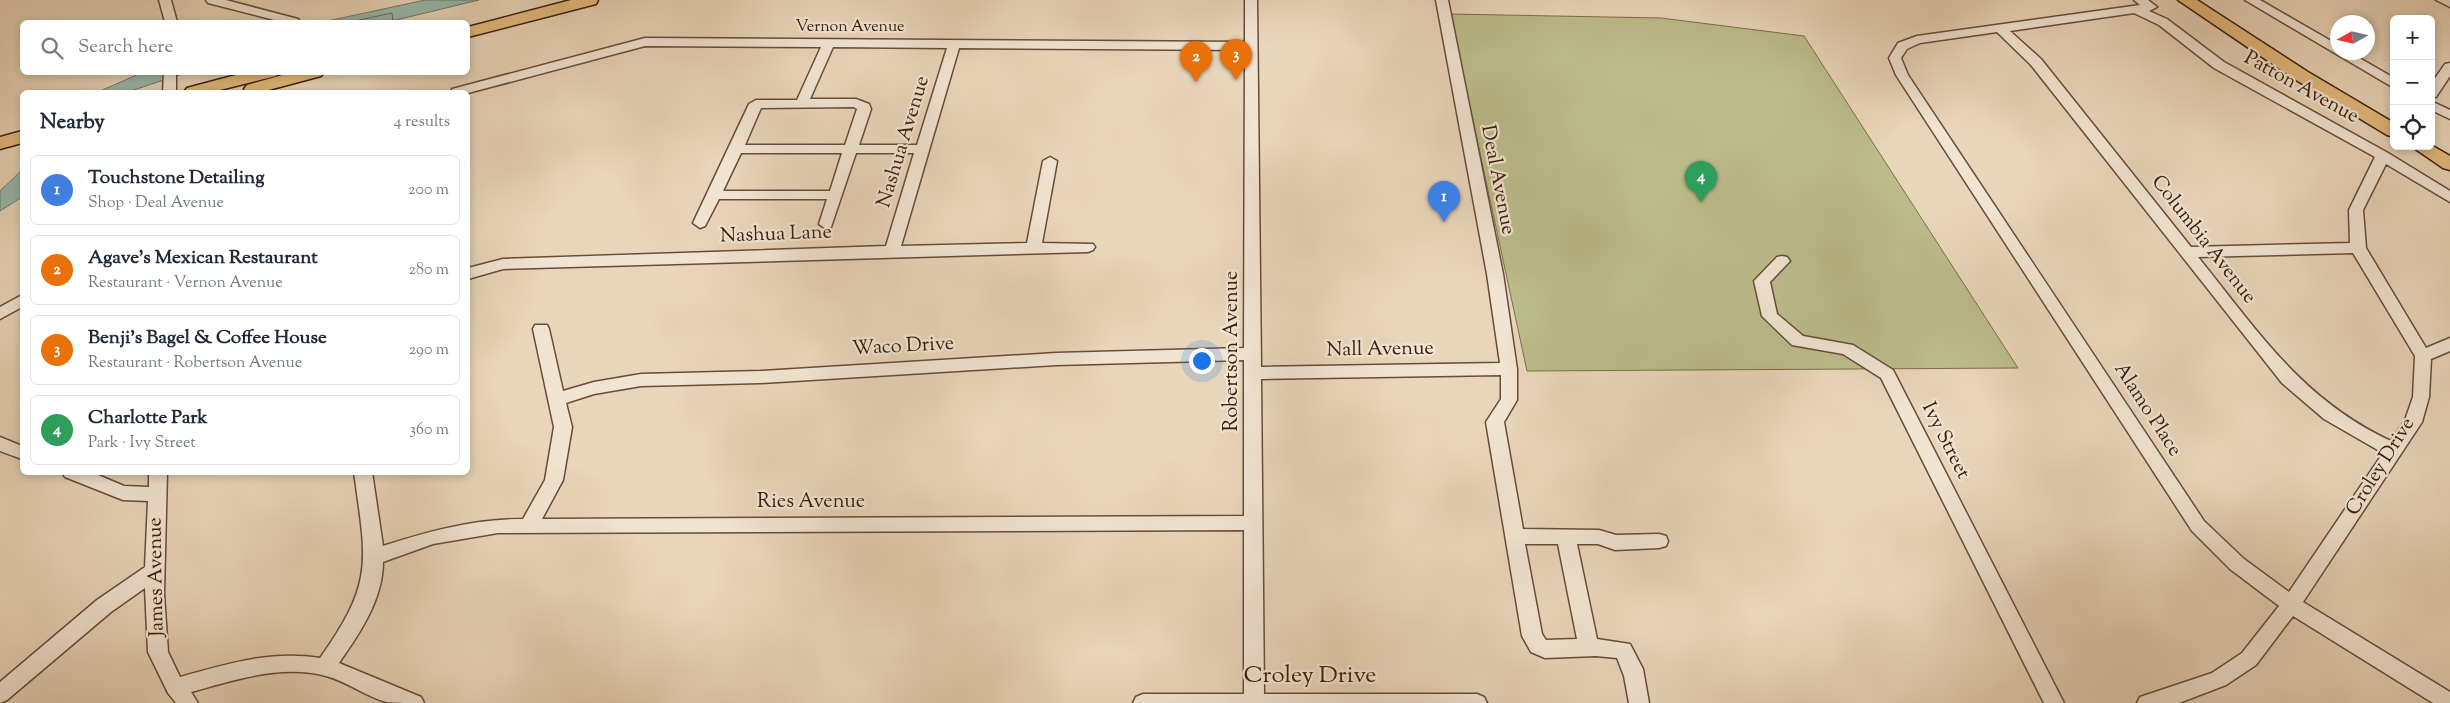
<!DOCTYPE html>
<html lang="en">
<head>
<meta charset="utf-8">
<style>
	:root { --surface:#fff; --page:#f6f6f7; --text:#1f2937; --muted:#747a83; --line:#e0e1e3; --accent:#8f2418 }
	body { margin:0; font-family:"Sorts Mill Goudy",serif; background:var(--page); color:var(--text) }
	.controls { position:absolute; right:15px; top:15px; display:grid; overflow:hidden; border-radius:8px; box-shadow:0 2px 8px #0003 }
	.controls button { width:45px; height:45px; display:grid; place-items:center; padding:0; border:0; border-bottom:1px solid var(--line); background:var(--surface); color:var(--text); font:25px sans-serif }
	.compass { position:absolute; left:2330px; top:15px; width:45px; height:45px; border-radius:50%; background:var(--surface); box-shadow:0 2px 8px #0003; rotate:262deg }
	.you { position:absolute; left:1201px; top:360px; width:18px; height:18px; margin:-12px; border:4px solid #fff; border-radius:50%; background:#1a73e8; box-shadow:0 0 0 8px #1a73e833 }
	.badge { display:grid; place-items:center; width:32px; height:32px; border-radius:50%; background:var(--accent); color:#fff; font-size:16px; font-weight:700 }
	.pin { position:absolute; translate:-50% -41px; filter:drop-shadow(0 1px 2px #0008) }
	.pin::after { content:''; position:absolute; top:26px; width:18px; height:15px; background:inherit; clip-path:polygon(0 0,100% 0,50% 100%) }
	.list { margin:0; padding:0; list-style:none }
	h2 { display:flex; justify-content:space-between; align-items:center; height:65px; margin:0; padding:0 20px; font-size:21px }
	h2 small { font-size:16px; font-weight:400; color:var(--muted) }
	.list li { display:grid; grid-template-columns:32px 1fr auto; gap:15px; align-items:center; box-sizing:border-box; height:70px; margin:0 10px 10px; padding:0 10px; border:1px solid var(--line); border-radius:8px }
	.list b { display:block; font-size:19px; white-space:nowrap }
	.list p { margin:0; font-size:16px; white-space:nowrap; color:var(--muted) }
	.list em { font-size:16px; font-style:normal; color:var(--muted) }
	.icon { flex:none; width:28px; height:28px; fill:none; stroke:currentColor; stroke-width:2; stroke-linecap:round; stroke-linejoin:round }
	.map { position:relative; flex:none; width:2450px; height:703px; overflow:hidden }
	.search { position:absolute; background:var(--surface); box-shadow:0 2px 8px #0003; left:20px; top:20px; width:450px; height:55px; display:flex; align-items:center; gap:12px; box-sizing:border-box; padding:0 18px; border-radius:8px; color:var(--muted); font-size:19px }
	.panel { position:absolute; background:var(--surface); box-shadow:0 2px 8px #0003; left:20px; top:90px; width:450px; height:385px; border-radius:8px }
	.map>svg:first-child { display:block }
	.green { fill:#bcbc8b; stroke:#7b6e4b }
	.water { fill:#98b9ac; stroke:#727c6c }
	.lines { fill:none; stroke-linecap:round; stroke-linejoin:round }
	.shore { stroke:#696c5c; stroke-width:1 }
	.minor-casing { stroke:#664d37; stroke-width:3 }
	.highway-casing { stroke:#3a200b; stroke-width:3 }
	.minor { fill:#f1e4d2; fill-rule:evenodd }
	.highway { fill:#e4ba7d; fill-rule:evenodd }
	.labels { text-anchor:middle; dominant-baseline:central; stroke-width:4.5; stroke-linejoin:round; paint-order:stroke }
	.far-street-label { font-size:16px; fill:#3a200b; stroke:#f1e4d2 }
	.street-label { font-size:20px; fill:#3a200b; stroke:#f1e4d2 }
	.near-street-label { font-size:24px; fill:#3a200b; stroke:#f1e4d2 }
</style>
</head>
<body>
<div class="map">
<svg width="2450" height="703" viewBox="0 0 2450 703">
	<rect width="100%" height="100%" fill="#e9d5ba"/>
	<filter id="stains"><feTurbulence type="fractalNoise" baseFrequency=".004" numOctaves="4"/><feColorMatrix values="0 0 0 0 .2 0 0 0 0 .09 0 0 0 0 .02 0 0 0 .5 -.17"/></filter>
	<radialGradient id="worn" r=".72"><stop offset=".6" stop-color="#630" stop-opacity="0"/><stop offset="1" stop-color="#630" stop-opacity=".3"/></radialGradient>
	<path class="green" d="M1450 14 1661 18 1804 36 2018 368 1527 371Z"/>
	<path class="water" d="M425 0H479L388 22H323Z
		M141 73H185L128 92H98Z
		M22 170V197L0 211V191Z"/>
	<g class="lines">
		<path class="shore" d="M350 22 392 13 393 22"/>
		<defs>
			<path id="minor" d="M159 0H171L177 22H165Z
				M206 0H226L298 19 300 22H282L208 3Z
				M1245 0H1257L1261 367 1500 363 1487 274 1436 0H1448L1503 274 1517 369V400L1504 422 1523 529 1599 530 1616 535 1659 534 1666 536 1668 541 1666 546 1659 548 1615 550 1598 544H1577L1597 639 1630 644 1643 669 1649 703H1629L1624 676 1617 658 1596 656 1545 658 1531 652 1522 636 1486 422 1501 399V375L1261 379 1264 694H1477L1484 697 1487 703H1133L1136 697 1143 694H1244V530L498 533 433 544 383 562C383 599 360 633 339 663L421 697 424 703C413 703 397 703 386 702 365 696 348 682 326 676 282 664 234 680 191 692L198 703H176L168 693 148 652 145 588 111 612 7 700 0 703V682L97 600 145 567 148 501 123 500 65 477 62 472H91L124 486 149 487V472H167L164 594 168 652 180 677C226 664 272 650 320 658 375 581 366 561 354 472H372L383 546C429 531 474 519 523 519L545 480 554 427 533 329 535 325H547L549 329 563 391 594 382 641 374 760 371 1056 353 1244 348 1245 50 959 48 901 246 1027 243 1043 161 1050 157 1057 161 1042 243 1093 244 1095 247 1093 250 1088 252 503 269 468 279V268L503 259 886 246 914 153H856L831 227 826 229 819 224 827 199H719L705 226 700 228 693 223 749 104 756 100H797L821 47 645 46 468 93 451 92 452 89 645 38 1245 42ZM833 47 947 48 917 145H859L871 109 869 104 856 99H810ZM854 107 857 109 845 145H745L761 108ZM741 153H842L830 191H723ZM1244 360V516L542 519 563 480 572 427 566 403 594 394 641 386 760 383 1056 365ZM1525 544H1558L1577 639 1546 640 1542 634Z
				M2134 0H2148L2157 7 2149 11 2167 19 2224 62 2388 153 2450 191V202L2386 164 2363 210 2366 248 2426 348 2450 338V351L2431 359 2429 397 2422 422 2303 602 2450 692V703H2433L2293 616 2256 665 2226 685 2179 703H2137L2140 697 2212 673 2242 653 2279 606 2230 569 2192 531 1896 75 1889 58 1898 43 1917 36 2140 5ZM2134 13 2159 25 2214 68 2375 157 2349 210 2350 243 2191 247 2041 59 2010 31ZM1997 32 2031 65 2282 383 2324 419 2383 453 2289 592 2244 559 2204 521 1908 75 1901 58 1907 49 1920 43ZM2353 253 2415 356 2413 397 2405 420 2391 441C2302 400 2257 330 2198 257Z
				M2245 0H2260L2338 45V52H2349L2394 78V88Z
				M2436 0H2450V7Z
				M2450 63V76L2436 97 2431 98V84L2445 64Z
				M164 72H176V92H163Z
				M2431 101 2450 110V119L2431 110Z
				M1782 256 1787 257 1790 261 1770 282 1777 314 1803 336 1853 345 1893 370 2064 703H2044L1881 378 1843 354 1792 345 1762 316 1754 281 1777 257Z
				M22 295V307L0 319V307Z
				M0 437 22 446V459L0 451Z"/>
			<path id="highway" d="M571 0H598L596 4 468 37V27Z
				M2178 0H2197L2308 72 2394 123V137L2387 135 2296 80Z
				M247 72H279L276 76 212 92H184L187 88Z
				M293 72H324L321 76 261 92H246L244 89 247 85Z
				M22 131V143L0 149V137Z
				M2431 145 2450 156V170L2443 168 2411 146Z"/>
		</defs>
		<use href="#minor" class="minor-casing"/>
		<use href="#highway" class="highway-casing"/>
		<use href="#minor" class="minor"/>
		<use href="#highway" class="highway"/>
	</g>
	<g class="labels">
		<g class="far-street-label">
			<text x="850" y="27">Vernon Avenue</text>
		</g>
		<g class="street-label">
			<text transform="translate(2301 88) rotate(29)">Patton Avenue</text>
			<text transform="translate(904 142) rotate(-73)">Nashua Avenue</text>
			<text transform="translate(1497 180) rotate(79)">Deal Avenue</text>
			<text transform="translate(776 235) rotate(-2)">Nashua Lane</text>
			<text transform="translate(2203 240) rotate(52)">Columbia Avenue</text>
			<text transform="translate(903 347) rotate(-3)">Waco Drive</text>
			<text transform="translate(1380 350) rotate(-1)">Nall Avenue</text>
			<text transform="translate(1232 351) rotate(-90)">Robertson Avenue</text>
			<text transform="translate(2147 410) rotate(57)">Alamo Place</text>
			<text transform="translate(1945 441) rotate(63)">Ivy Street</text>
			<text transform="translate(2381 467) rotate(-58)">Croley Drive</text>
			<text x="811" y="502">Ries Avenue</text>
			<text transform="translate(157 577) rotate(-91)">James Avenue</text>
		</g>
		<g class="near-street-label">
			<text x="1310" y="676">Croley Drive</text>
		</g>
	</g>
	<rect width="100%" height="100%" filter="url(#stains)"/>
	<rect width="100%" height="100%" fill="url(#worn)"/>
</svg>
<div class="controls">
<button>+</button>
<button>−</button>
<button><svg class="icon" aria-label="locate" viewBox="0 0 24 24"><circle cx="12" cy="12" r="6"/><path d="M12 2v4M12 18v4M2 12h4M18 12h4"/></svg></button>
</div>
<svg class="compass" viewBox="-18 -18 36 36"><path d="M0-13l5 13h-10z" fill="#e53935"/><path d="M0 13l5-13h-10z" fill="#747a83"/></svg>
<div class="you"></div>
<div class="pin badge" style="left:1444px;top:222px;background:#3f7fe0">1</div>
<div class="pin badge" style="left:1196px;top:82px;background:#e8710a">2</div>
<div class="pin badge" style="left:1236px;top:80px;background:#e8710a">3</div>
<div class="pin badge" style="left:1701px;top:202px;background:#2e9e5b">4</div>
<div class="search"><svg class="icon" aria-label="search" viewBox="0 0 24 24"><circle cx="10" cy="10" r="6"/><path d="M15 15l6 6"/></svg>Search here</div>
<section class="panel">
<h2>Nearby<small>4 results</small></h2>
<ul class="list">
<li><span class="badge" style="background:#3f7fe0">1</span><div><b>Touchstone Detailing</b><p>Shop · Deal Avenue</p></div><em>200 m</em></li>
<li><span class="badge" style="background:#e8710a">2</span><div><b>Agave's Mexican Restaurant</b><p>Restaurant · Vernon Avenue</p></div><em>280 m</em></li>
<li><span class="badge" style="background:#e8710a">3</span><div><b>Benji's Bagel &amp; Coffee House</b><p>Restaurant · Robertson Avenue</p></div><em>290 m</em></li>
<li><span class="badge" style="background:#2e9e5b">4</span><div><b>Charlotte Park</b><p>Park · Ivy Street</p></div><em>360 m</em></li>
</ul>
</section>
</div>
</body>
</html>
